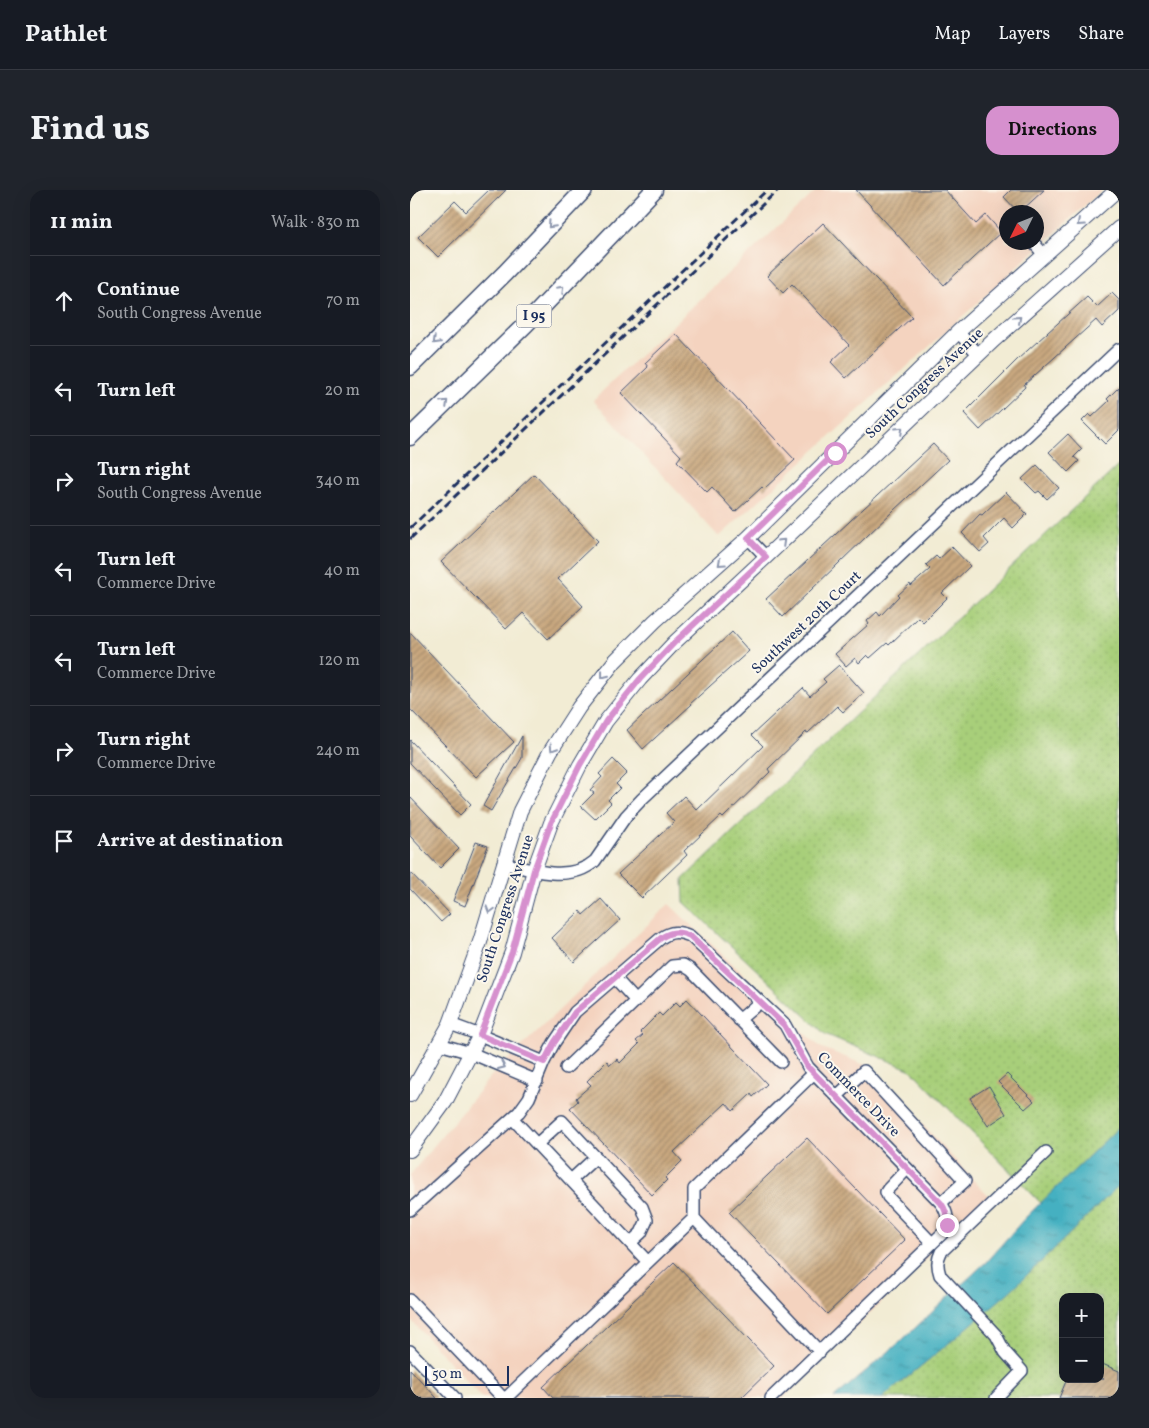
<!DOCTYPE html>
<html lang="en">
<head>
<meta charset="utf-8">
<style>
	:root { --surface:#171b24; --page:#20242c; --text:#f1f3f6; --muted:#9ea1a6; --line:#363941; --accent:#d690ce }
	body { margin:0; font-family:Vollkorn,serif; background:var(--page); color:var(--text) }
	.controls { position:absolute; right:15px; bottom:15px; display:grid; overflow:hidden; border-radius:10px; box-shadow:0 5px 20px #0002 }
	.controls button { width:45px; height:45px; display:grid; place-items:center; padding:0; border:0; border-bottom:1px solid var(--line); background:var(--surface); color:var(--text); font:25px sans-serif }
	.compass { position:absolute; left:589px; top:15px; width:45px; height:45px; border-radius:50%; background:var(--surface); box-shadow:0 5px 20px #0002; rotate:227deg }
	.scale { position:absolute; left:15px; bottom:12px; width:84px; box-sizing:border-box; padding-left:5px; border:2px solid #1b2f5e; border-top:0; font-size:14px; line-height:18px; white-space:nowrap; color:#1b2f5e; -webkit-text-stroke:4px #fbf7ec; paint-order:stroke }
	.stop { position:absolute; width:15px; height:15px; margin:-11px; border:4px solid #d690ce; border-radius:50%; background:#fff }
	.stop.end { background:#d690ce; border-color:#fff; box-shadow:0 1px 5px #0008 }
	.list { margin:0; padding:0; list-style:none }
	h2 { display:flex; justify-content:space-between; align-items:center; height:65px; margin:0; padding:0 20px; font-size:21px }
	h2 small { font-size:16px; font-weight:400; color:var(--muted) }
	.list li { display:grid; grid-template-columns:32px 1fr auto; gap:15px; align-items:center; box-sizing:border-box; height:90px; padding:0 20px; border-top:1px solid var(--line) }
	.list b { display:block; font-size:19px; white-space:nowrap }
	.list p { margin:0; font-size:16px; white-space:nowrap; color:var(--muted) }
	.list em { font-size:16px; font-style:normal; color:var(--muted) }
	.icon { flex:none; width:28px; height:28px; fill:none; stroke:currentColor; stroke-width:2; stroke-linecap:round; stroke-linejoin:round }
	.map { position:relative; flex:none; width:709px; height:1208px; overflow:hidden; border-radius:15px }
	header { display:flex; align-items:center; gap:30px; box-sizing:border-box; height:70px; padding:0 25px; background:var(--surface); border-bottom:1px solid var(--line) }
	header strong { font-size:24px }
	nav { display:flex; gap:28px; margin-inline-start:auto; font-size:18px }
	.intro { display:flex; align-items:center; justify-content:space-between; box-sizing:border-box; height:120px; padding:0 30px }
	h1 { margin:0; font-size:35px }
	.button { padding:12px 22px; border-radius:15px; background:var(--accent); color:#111; font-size:18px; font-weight:700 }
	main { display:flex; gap:30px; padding:0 30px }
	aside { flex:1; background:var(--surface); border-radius:15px; box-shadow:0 5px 20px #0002 }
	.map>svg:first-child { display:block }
	.built { fill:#f4d3bf; fill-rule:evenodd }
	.grass { fill:url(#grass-dots); stroke:#627f6c; fill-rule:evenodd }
	.water { fill:url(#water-ripples); stroke:#307090 }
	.building { fill:url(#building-hatch) }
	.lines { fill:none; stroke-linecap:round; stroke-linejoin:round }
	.minor-casing { stroke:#3b4b70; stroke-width:14 }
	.major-casing { stroke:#3b4b70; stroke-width:16 }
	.highway-casing { stroke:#3b4b70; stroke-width:19 }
	.minor { stroke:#fff; stroke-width:11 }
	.major { stroke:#fff; stroke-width:14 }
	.highway { stroke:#fff; stroke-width:16 }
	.rail { stroke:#1b2f5e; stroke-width:3; stroke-dasharray:8 4; stroke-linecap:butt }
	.oneway { stroke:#8d97ae }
	.route { stroke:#d690ce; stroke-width:6 }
	.labels { text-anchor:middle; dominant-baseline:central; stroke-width:4; stroke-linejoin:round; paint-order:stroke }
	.shield { fill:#fbf7ec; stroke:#5e6b89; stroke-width:1 }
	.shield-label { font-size:14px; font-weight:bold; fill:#1b2f5e }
	.street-label { font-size:15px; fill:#1b2f5e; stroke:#fbf7ec }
</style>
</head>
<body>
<header>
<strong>Pathlet</strong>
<nav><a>Map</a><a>Layers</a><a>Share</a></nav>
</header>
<div class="intro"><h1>Find us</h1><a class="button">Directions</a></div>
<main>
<aside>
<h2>11 min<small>Walk · 830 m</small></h2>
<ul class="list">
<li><svg class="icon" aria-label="ahead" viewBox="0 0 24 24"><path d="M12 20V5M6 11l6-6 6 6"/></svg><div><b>Continue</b><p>South Congress Avenue</p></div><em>70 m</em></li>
<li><svg class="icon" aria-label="left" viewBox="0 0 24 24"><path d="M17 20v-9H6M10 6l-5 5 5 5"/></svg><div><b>Turn left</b></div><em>20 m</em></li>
<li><svg class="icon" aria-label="right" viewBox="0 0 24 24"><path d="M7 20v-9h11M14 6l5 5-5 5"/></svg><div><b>Turn right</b><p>South Congress Avenue</p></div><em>340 m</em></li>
<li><svg class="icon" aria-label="left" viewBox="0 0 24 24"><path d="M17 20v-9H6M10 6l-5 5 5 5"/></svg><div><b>Turn left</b><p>Commerce Drive</p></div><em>40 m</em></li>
<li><svg class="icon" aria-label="left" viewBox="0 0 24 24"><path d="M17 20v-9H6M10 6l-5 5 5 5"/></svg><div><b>Turn left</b><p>Commerce Drive</p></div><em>120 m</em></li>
<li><svg class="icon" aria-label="right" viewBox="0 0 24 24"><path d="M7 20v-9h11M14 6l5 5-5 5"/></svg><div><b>Turn right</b><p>Commerce Drive</p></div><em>240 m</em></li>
<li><svg class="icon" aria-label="arrive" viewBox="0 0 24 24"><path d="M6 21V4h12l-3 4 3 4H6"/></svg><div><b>Arrive at destination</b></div></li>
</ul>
</aside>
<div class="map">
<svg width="709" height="1208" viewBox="0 0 709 1208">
	<defs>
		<pattern id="grass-dots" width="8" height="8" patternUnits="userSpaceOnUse" patternTransform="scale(1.25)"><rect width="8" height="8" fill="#a8cf7a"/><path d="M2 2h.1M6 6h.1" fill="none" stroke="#90b26c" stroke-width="1.8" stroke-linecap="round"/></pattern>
		<pattern id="water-ripples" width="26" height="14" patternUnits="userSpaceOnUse" patternTransform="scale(1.25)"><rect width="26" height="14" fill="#44b0c1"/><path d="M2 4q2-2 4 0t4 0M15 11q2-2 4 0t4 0" fill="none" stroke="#3890a0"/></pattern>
		<pattern id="building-hatch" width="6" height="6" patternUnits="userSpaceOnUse" patternTransform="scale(1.25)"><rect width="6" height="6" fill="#c9a87f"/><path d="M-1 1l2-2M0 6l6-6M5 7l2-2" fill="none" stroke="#a2896b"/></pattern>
	</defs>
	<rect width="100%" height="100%" fill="#fbf7ec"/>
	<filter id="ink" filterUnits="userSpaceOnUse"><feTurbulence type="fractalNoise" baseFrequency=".02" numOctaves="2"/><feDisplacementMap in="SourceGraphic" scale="10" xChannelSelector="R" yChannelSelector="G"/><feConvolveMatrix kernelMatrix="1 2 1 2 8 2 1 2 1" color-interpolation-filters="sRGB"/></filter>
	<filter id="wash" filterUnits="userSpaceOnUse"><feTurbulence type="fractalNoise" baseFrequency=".0096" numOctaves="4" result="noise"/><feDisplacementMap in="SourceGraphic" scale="20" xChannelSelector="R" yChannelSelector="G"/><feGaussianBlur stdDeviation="1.12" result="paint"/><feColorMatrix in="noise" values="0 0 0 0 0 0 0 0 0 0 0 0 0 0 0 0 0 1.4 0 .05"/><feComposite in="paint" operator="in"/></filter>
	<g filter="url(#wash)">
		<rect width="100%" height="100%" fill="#f2ecd4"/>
		<path class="built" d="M407 0H692L309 347 183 210ZM596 22H626V52H596Z
			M259 714 410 857 460 877 579 1007 373 1208H72L0 1129V985L81 886Z"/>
		<path class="grass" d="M709 275V1208H472C537 1155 601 1102 660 1043L501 880 415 844 274 712 273 689ZM653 1107H690V1189H653Z"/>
		<path class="water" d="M709 937V995L638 1065 599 1102 550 1144 472 1208H424L490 1152 576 1072 615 1028Z"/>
		<g id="blocks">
			<path class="building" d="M79 0H96L28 67 8 47 45 11 56 22Z
				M446 0H535L566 34 576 25 591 42 534 95Z
				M601 0H634L610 22H608L594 7Z
				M413 33 502 127 436 188 421 172 439 155 382 94 373 103 357 86Z
				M702 103 709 110V121L692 137 686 130 614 195 615 197 570 240 554 223 608 169 677 107 687 117Z
				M266 144 385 270 354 299 352 297 325 322 302 297 297 302 267 271 271 266 211 203 238 177 235 173Z
				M709 197V240L695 254 672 231 679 224 682 227 699 211 697 209Z
				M658 244 672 259 664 267 669 271 658 282 639 262Z
				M523 254 538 270 484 320 373 427 356 409Z
				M627 275 649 298 637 309 629 301 626 303 612 289Z
				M124 284 188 351 148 389 173 416 138 449 113 423 96 439 31 372Z
				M596 302 617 324 603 338 594 328 574 348 579 354 570 362 552 343 570 324 572 325Z
				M542 357 560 376 532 403 537 408 513 432 508 427 479 455 477 453 460 468 457 465 449 473 445 468 436 476 425 464 459 434 457 431 467 422 470 426 489 406 488 405 500 394 501 396 520 379 516 375 526 366 529 369Z
				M0 442 104 552 66 587 0 519Z
				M322 442 339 461 280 514 281 515 233 559 217 540Z
				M429 475 454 503 433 522 427 516 398 543 396 542 358 579 360 582 313 628 311 626 274 661 277 665 232 708 208 684 264 632 256 623 274 606 287 620 353 556 342 545 393 498 400 506 416 492 413 489Z
				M112 546V568L81 621 73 616Z
				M0 550 61 614 50 625 0 573Z
				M203 569 217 583 206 594 210 598 198 610 201 613 185 629 171 616 184 603 180 600 192 587 189 584Z
				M0 607 49 659 30 678 0 646Z
				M66 652 78 656 55 716 43 711Z
				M0 682 40 724 31 732 0 699Z
				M191 709 210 730 164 772 142 748 170 721 173 725Z
				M277 809 357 894 343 907 341 904 323 921 316 913 264 962 272 971 255 988 257 990 242 1005 160 918 168 911 166 908 181 895 177 891 197 871 200 875 207 869 210 873 229 854 226 851 233 845 230 842 249 823 252 826 266 812 270 816Z
				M597 884 624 911 615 919 588 892Z
				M579 896 596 924 578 936 560 908Z
				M397 948 495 1050 417 1124 319 1022Z
				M264 1072 364 1176 331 1208H143L133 1197Z
				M690 1173 709 1181V1208H649L657 1189H694L690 1188Z
				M0 1179 27 1208H0Z"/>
		</g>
	</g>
	<g filter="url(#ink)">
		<use href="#blocks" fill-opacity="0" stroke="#3b4b70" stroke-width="1"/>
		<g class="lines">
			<defs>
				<path id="minor" d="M623 52 634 65
					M548 142 569 165
					M338 348 356 367
					M93 673C122 680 160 693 185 671L216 626 232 609 709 159
					M205 788 226 811
					M329 830 350 812
					M40 834 70 845 134 872
					M29 854 61 863 127 891
					M156 878 262 776 273 775 281 780 371 872
					M427 906 454 881 555 991 531 1013
					M103 929 238 1072
					M127 954 152 931 232 1017 237 1030 231 1043 220 1053
					M497 979 478 999 476 1002 478 1007 522 1053
					M161 990 186 967
					M0 1020 109 922 119 908 134 872 144 853 165 822 251 748C261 741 269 741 280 746L375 835 398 877 531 1013C538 1023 539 1031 534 1042L361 1208
					M284 1028 410 1162
					M0 1110 93 1208
					M0 1161 45 1208
					M96 1208 284 1028V999L404 883
					M586 1208 612 1181 595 1162 586 1145 530 1085C527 1076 527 1070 531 1062L636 962"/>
				<path id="major" d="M0 905 40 834 70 752 110 621 140 562 169 517 205 471 245 431 338 348 548 142 707 0
					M0 960 35 912 70 845 102 762 124 680 141 633 170 575 196 531 230 489 265 452 356 367 584 150 709 38"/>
				<path id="highway" d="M0 177 95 83 174 0
					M0 247 116 134 244 0"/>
			</defs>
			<use href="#minor" class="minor-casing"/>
			<use href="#major" class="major-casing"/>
			<use href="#highway" class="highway-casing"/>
			<use href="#minor" class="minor"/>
			<use href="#major" class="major"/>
			<use href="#highway" class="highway"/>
			<path class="rail" d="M0 338 357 0
				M0 349 368 0"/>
		</g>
		<defs><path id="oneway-chevron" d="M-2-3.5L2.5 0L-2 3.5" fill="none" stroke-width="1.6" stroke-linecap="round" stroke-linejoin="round" transform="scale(1.25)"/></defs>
		<g class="oneway">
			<use href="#oneway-chevron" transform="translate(670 33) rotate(138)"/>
			<use href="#oneway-chevron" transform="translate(141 35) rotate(133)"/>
			<use href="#oneway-chevron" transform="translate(151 99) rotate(-45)"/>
			<use href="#oneway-chevron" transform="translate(608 129) rotate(-42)"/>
			<use href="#oneway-chevron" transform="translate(26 151) rotate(135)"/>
			<use href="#oneway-chevron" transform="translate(35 213) rotate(-44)"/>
			<use href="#oneway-chevron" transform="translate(490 240) rotate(-44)"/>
			<use href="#oneway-chevron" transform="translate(372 352) rotate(-44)"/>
			<use href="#oneway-chevron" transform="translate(311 373) rotate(138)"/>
			<use href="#oneway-chevron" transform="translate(194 485) rotate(128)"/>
			<use href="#oneway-chevron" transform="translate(143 558) rotate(122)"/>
			<use href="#oneway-chevron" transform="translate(80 720) rotate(106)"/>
			<use href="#oneway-chevron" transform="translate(92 876) rotate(23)"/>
		</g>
	</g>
	<g class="lines" filter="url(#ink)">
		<path class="route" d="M425 263 338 348 356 367 265 452 230 489 196 531 170 575 141 633 124 680 102 762 70 845 134 872 144 853 165 822 251 748C261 741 269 741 280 746L374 835 398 877 531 1013C536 1020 538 1026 537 1035"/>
	</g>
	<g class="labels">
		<rect class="shield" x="106.5" y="114.5" width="35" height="23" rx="4"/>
		<g class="shield-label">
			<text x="124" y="126">I 95</text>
		</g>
		<g class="street-label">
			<text transform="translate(515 194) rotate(-43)">South Congress Avenue</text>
			<text transform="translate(397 433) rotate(-43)">Southwest 20th Court</text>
			<text transform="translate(96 719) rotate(-72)">South Congress Avenue</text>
			<text transform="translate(448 905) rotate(46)">Commerce Drive</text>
		</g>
	</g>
</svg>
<div class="controls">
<button>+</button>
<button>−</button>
</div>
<svg class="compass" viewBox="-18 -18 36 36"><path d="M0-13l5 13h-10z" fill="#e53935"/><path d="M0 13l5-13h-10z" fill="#9ea1a6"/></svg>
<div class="scale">50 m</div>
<div class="stop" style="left:425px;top:263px"></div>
<div class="stop end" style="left:537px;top:1035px"></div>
</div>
</main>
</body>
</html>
